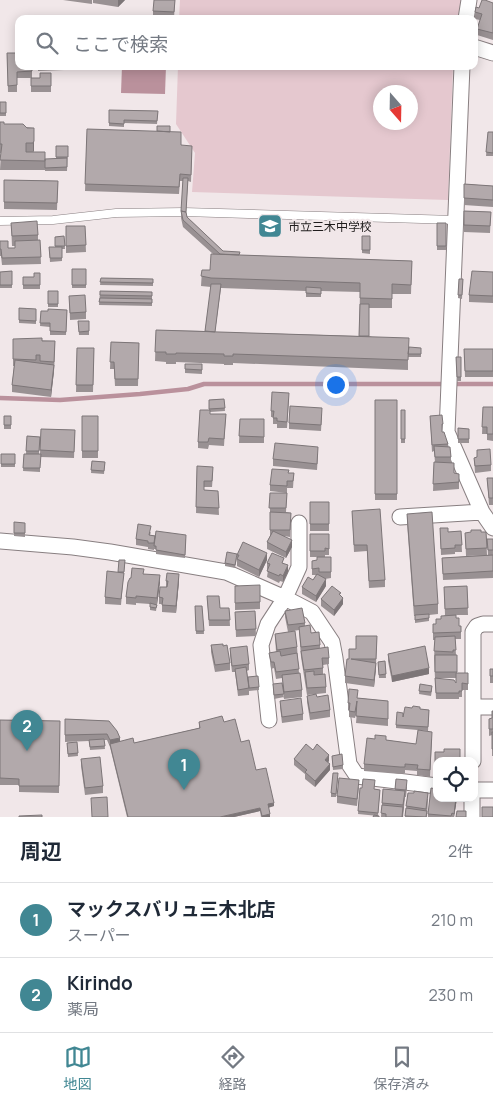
<!DOCTYPE html>
<html lang="ja">
<head>
<meta charset="utf-8">
<style>
	:root { --surface:#fff; --page:#f6f6f7; --text:#1f2937; --muted:#747a83; --line:#e0e1e3; --accent:#418793 }
	body { margin:0; font-family:Manrope,"Noto Sans JP",sans-serif; background:var(--page); color:var(--text) }
	.controls { position:absolute; right:15px; bottom:15px; display:grid; overflow:hidden; border-radius:10px; box-shadow:0 2px 12px #0003 }
	.controls button { width:45px; height:45px; display:grid; place-items:center; padding:0; border:0; border-bottom:1px solid var(--line); background:var(--surface); color:var(--text); font:25px sans-serif }
	.compass { position:absolute; left:373px; top:85px; width:45px; height:45px; border-radius:50%; background:var(--surface); box-shadow:0 2px 12px #0003; rotate:160deg }
	.you { position:absolute; left:335px; top:384px; width:18px; height:18px; margin:-12px; border:4px solid #fff; border-radius:50%; background:#1a73e8; box-shadow:0 0 0 8px #1a73e833 }
	.badge { display:grid; place-items:center; width:32px; height:32px; border-radius:50%; background:var(--accent); color:#fff; font-size:16px; font-weight:700 }
	.pin { position:absolute; translate:-50% -41px; filter:drop-shadow(0 1px 2px #0008) }
	.pin::after { content:''; position:absolute; top:26px; width:18px; height:15px; background:inherit; clip-path:polygon(0 0,100% 0,50% 100%) }
	.list { margin:0; padding:0; list-style:none }
	h2 { display:flex; justify-content:space-between; align-items:center; height:65px; margin:0; padding:0 20px; font-size:21px }
	h2 small { font-size:16px; font-weight:400; color:var(--muted) }
	.list li { display:grid; grid-template-columns:32px 1fr auto; gap:15px; align-items:center; box-sizing:border-box; height:75px; padding:0 20px; border-top:1px solid var(--line) }
	.list b { display:block; font-size:19px; white-space:nowrap }
	.list p { margin:0; font-size:16px; white-space:nowrap; color:var(--muted) }
	.list em { font-size:16px; font-style:normal; color:var(--muted) }
	.icon { flex:none; width:28px; height:28px; fill:none; stroke:currentColor; stroke-width:2; stroke-linecap:round; stroke-linejoin:round }
	.map { position:relative; flex:none; width:493px; height:817px; overflow:hidden }
	.search { position:absolute; background:var(--surface); box-shadow:0 2px 12px #0003; left:15px; right:15px; top:15px; height:55px; display:flex; align-items:center; gap:12px; box-sizing:border-box; padding:0 18px; border-radius:10px; color:var(--muted); font-size:19px }
	.sheet { height:215px; background:var(--surface) }
	nav { display:flex; justify-content:space-around; align-items:center; box-sizing:border-box; height:70px; border-top:1px solid var(--line); background:var(--surface); font-size:14px; color:var(--muted) }
	nav a { display:grid; justify-items:center; gap:2px }
	nav .on { color:var(--accent) }
	.map>svg:first-child { display:block }
	.green { fill:#e5c8cf; fill-rule:evenodd }
	.water { fill:#ba919c }
	.lines { fill:none; stroke-linecap:round; stroke-linejoin:round }
	.stream { stroke:#ba919c; stroke-width:4.5 }
	.lane-casing { stroke:#887f81; stroke-width:9 }
	.street-casing { stroke:#887f81; stroke-width:17 }
	.lane { stroke:#fff; stroke-width:8 }
	.street { stroke:#fff; stroke-width:15 }
	.wall { fill:#999193; fill-rule:evenodd }
	.shaded-wall { fill:#7d7678 }
	.building { fill:#b2a9ab; stroke:#7d7678 }
	.labels { text-anchor:middle; dominant-baseline:central; stroke-width:4.5; stroke-linejoin:round; paint-order:stroke }
	.poi-label { font-size:12px; fill:#1f1c1c; stroke:#f1e7e9; text-anchor:start }
</style>
</head>
<body>
<div class="map">
<svg width="493" height="817" viewBox="0 0 493 817">
	<rect width="100%" height="100%" fill="#f1e7e9"/>
	<path class="green" d="M180 0H462L459 19H179Z
		M178 66H453L448 200 192 192 195 153 176 124ZM380 92H410V122H380Z"/>
	<path class="water" d="M122 66H166L165 94 121 93Z"/>
	<g class="lines">
		<path class="stream" d="M0 398 60 400 140 394 188 389 204 384H493"/>
		<defs>
			<path id="lane" d="M0 221 53 220 116 213 184 212 455 220"/>
			<path id="street" d="M466 19 469 0
				M474 47 493 53
				M462 66 447 432 482 512 493 528
				M400 517 482 512
				M0 541 73 547 110 552 226 572 285 598 312 612 332 642 335 658 349 764 357 776 437 786
				M473 707H493
				M269 720 261 645 268 624 285 598 299 567V523
				M473 761V632L477 626 483 624H493
				M474 790H493
				M472 817V798"/>
		</defs>
		<use href="#lane" class="lane-casing"/>
		<use href="#street" class="street-casing"/>
		<use href="#lane" class="lane"/>
		<use href="#street" class="street"/>
	</g>
	<path class="wall" d="M63 0H92V4Z
		M93 0H125L118 7 93 3Z
		M175 0 174 19 153 17V11Z
		M493 3V40L477 35V29L480 20 475 19V12L479 8Z
		M7 53 32 66V78H40L51 73V92H31V78H17V92H8Z
		M38 66H64V70L38 71Z
		M0 102H6V116H0Z
		M109 110 158 111 157 124 124 123V127L109 126Z
		M0 122 4 124 34 128V151L33 152H45V162L56 159V146H68L67 171H45V170H0L1 153H0Z
		M87 129 170 132 181 145 192 153 191 182 188 181 186 213 187 217 223 251 240 255 412 261 411 294H392V308H369V336L409 349 421 348V357H408V370L233 363V365H224V364L176 362V364H166V362L155 361 156 330 205 331 211 287 201 286 202 270H210L213 254 183 227 181 218 183 181H180L179 194 85 191ZM221 288 306 291V297H321V291L360 292 359 336 215 332Z
		M488 132H493V156H486Z
		M4 180 58 181 57 210 4 209Z
		M464 184 493 186V207L464 205Z
		M464 211 491 212 490 233 464 232Z
		M11 223 38 235V240H40L41 264 2 265 1 256H0V241L8 248H15V246H12Z
		M437 223H446V250H437Z
		M66 226H85L86 252 66 253Z
		M64 236 65 249H62V261L50 262 49 247H55V237Z
		M370 236V254L362 253V250Z
		M72 269H86V288H72Z
		M12 271V288H0V272Z
		M493 272V303L469 302V295Z
		M40 273V289H23V277H34Z
		M101 278 153 279V286L100 285Z
		M459 279H463L462 299 458 298Z
		M48 291H58V307H48Z
		M100 291 152 292V306L99 305Z
		M69 296 86 312V319L70 320Z
		M19 308 36 309V324L19 323Z
		M67 310 66 335H50V327L40 326 41 311H48Z
		M78 321H89V335H79Z
		M13 339 55 341 54 371 51 397 12 392V385L14 366H13Z
		M111 342 139 343 138 386H115L114 369H110Z
		M77 348H94L93 392H76Z
		M464 349H493V377H465Z
		M456 357H461V381H457Z
		M185 364H202V374L185 373Z
		M224 399 225 411 210 412V414H226L224 446 209 445 208 449 198 448V442L209 410V400Z
		M289 399 287 428H277V424H273V417H271V411Z
		M375 400H397V500H375Z
		M483 407H493V441L487 440V434H482Z
		M401 410H405V443H401Z
		M322 414 321 431 289 429V423Z
		M4 416H11V429H4Z
		M82 416H98V458H82Z
		M430 416 443 424 442 432 448 444 451 457V463L454 473 459 474V489L433 491 434 462H435L434 451 432 452Z
		M240 419H264V443H239Z
		M458 428 469 429V443H458Z
		M41 429 75 430 74 458 40 457V472L23 471 24 454H26L27 436 40 437 39 454H40Z
		M477 450 491 465V471L475 473 474 458 477 457Z
		M1 454H15V467H1Z
		M318 454 317 470 273 466V459Z
		M92 461 105 462 104 474 91 473Z
		M197 466 213 474 212 487H204V490L218 491 219 515 196 513Z
		M289 473H294L293 488H287V493L270 491V485Z
		M487 478H493V505H489Z
		M270 493H287L286 512 291 513 290 537 284 536 292 547 286 558 267 549V542L270 536Z
		M310 502H329V531H310Z
		M352 511 385 580V587L369 588 367 551 354 552Z
		M407 514 438 604V614L429 615V621L415 623V616H414L407 523Z
		M25 523V537L14 536V533Z
		M440 528 448 532 461 531 462 552H455V554L441 555Z
		M151 532 150 535 186 539 185 558 156 554V549H154V550L148 549V547L136 545V539Z
		M486 532 487 555 466 556 465 533Z
		M310 534H329V555H325V557H331V578L325 579 326 586 316 602 302 594V587L313 580 316 575H312V561L317 560 323 557H310Z
		M487 539H493V578L443 580 442 558 488 555Z
		M237 555 267 560 259 577 237 566Z
		M237 558 235 568 225 566V563Z
		M125 560 121 605 105 604V597L118 572Z
		M267 563 284 564 288 572 283 582 280 581 279 583 267 577 268 570 267 569Z
		M144 574 160 582 156 611 150 610V604L136 603V605L126 604V597L131 578Z
		M166 581H179L176 613 162 612V604H159V597L166 587Z
		M235 586 260 602V609L235 610Z
		M467 586 468 615H456V618L459 626H461V639H455L456 655H457V673H468V690H462V697H459V699H436L434 658 435 640H433V624H436L445 615 444 587ZM438 678H456V683Z
		M207 596 220 608H229L230 626H209Z
		M341 596 343 604 334 616 321 606V599Z
		M195 606H202L204 634H196Z
		M255 611 256 636 236 637 235 612Z
		M285 611 305 623V626L320 645V648L329 658V664L323 665V674L326 687V693L307 695 301 657 299 630 288 632 285 617Z
		M275 634 297 647 299 673 302 690V697L284 699 282 678 276 679 274 668 271 669 269 653 276 652Z
		M377 636 376 666 374 687 345 683V676L356 649Z
		M211 645 223 646 230 663V670L215 672 211 652Z
		M230 648 249 664V670L247 671 248 680 259 687V690L249 691V689V695L238 696 235 672H232L230 655Z
		M388 654 429 674 392 682 388 661Z
		M385 661 386 678H379L378 662Z
		M490 669H493V683H490Z
		M273 684 284 694V697L274 699Z
		M420 684 432 690 431 696 419 694Z
		M307 696 317 697 330 710V717L310 720 307 702Z
		M358 698 388 701V726L356 723 357 711 355 718 349 717V710H348V703Z
		M280 701 303 714V720L282 723 280 707Z
		M420 709 429 710 428 731 396 728V725L403 717Z
		M493 711V756H492V735L489 736V719L492 718Z
		M65 719 109 721 120 741 134 743 199 728V722H224L241 742 256 770 274 806 268 807 270 817H261L260 811 234 817H127L110 747 107 740H104L105 749 90 750 89 741 65 742Z
		M0 720 60 721 59 793 19 792V785H0Z
		M432 739 430 777 417 775V771L405 770V773L400 774 364 771V764L386 740 416 744Z
		M77 742 78 756 68 757 67 743Z
		M460 749 437 761V777H435V752H444Z
		M313 750 329 761 328 762 330 770 315 787 305 779V774L294 765V759Z
		M332 756 343 765V769L333 770Z
		M81 759 103 786V793L85 795 81 766Z
		M338 777 336 797H331V793Z
		M396 779 407 787 406 797H405L403 817H381L383 789 395 790Z
		M359 787 357 806 337 803V796Z
		M360 788 380 790 378 816 358 814Z
		M408 793 428 799 427 817H405Z
		M457 798 454 817H428V814Z"/>
	<path class="shaded-wall" d="M118 0H125L118 7Z
		M34 141V151L33 152V143Z
		M55 341 54 371 51 397V390L54 365Z
		M292 540V547L286 558V552Z
		M267 553V560L259 577V570Z
		M288 565V572L283 582V576Z
		M179 574V581L176 613V606Z
		M160 575V582L157 605V598Z
		M326 579V586L316 602V596Z
		M343 598V604L334 616V610Z
		M376 663V669L374 687V680Z
		M429 668V674L392 682V676Z
		M120 738V745L110 744V740Z
		M329 755V761L325 766V760Z
		M330 764V770L315 787V781Z
		M405 791 403 814V817H402Z
		M456 798H457L454 817V814Z
		M274 803V806L268 808V804Z
		M260 808V811L234 817H220Z
		M270 814V817H262V816Z"/>
	<path class="building" d="M154 0H175L174 12 153 11Z
		M482 0H485L493 3V33L477 29 482 14 475 12 476 7 479 8Z
		M7 53H19V66H32V71L17 72V85L8 86Z
		M40 73H51V86H31V78H40Z
		M0 102H6V113H0Z
		M109 110 158 111 157 121 124 120V124L109 123Z
		M0 122H4V124H23L27 128H34V141L33 143H26V152H45V161L0 160 2 144H0Z
		M157 126H170V132L157 131Z
		M87 129 181 132V145L192 146 191 175 180 174 179 187 85 184Z
		M488 132H493V153L486 152Z
		M56 146H68V157H56Z
		M67 158V167L45 168V159Z
		M183 178H188L186 212 181 211Z
		M4 180 58 181 57 203 4 202Z
		M464 184 493 186V200L464 198Z
		M181 211 186 212 187 217 223 251 240 252 239 255 220 254 183 220Z
		M464 211 491 212 490 226 464 225Z
		M37 221 38 235 12 236 11 223Z
		M437 223H446V246H437Z
		M66 226H85L86 245 66 246Z
		M64 236 65 246H55V237Z
		M362 236H370V250H362Z
		M40 240 41 257 2 258 1 249H0V241H8V248H15V241Z
		M49 247H62V258H50Z
		M211 254 412 261 411 285 392 284V299L360 298V283L211 278 201 276 202 270H210Z
		M72 269H86V285H72Z
		M12 271V285H0V272Z
		M472 271 493 272V296L469 295Z
		M34 273H40V285H23V277H34Z
		M101 278 153 279V283L100 282Z
		M459 279H463L462 295H458Z
		M211 284H221L215 332 205 331Z
		M306 287 321 288V294L306 293Z
		M48 291H58V304H48Z
		M100 291 152 292V296L100 295Z
		M85 295 86 312 70 313 69 296Z
		M100 298 152 299V303L99 302Z
		M360 304H369V336H359Z
		M19 308 36 309V321L19 320Z
		M48 309 67 310 66 332 50 331V323H40L41 311H48Z
		M78 321H89V331L79 332Z
		M156 330 409 338 408 360 233 354V356H224V354L176 353V354H166V352H155Z
		M42 338V341H55L54 362 40 361V355H36V360L13 359V339Z
		M111 342 139 343 138 379H115L114 362H110Z
		M409 347 421 348V354H408Z
		M77 348H94L93 385H76Z
		M464 349H493V371H465Z
		M456 357H461V377H457Z
		M15 360 54 365 51 390 12 385Z
		M185 364H202V370L185 369Z
		M272 392 289 393 287 422 277 421V418H273L274 411H271Z
		M224 399 225 408 209 409V400Z
		M375 400H397V494H375Z
		M290 406 322 408 321 425 289 423Z
		M483 407H493V434H487V427H482Z
		M200 410H210V414H226L224 439 209 438 208 442H198Z
		M401 410H405V439H401Z
		M442 415 443 424H442V432H444L448 444 432 445 430 416Z
		M4 416H11V425H4Z
		M82 416H98V451H82Z
		M240 419H264V437L239 436Z
		M458 428 469 429V439H458Z
		M41 429 75 430 74 452 40 450Z
		M27 436 40 437 39 451H26Z
		M275 443 318 447 317 464 273 459Z
		M434 446 450 447 451 457H435Z
		M490 449 491 465 475 466 474 458 477 457V450Z
		M1 454H15V464H1Z
		M24 454H41L40 468H23Z
		M92 461 105 462 104 471 91 470Z
		M434 462 454 463V473L459 474V482L433 484Z
		M197 466 213 467 212 481H204V490L218 491 219 508 196 507Z
		M272 469 289 470 288 473H294L293 481H287V486L270 485Z
		M487 478H493V498H489Z
		M270 493H287L286 508H269Z
		M310 502H329V524H310Z
		M380 509 385 580 369 581 367 545H354L352 511Z
		M270 512 291 513 290 530H270Z
		M432 512 438 604 414 606 407 514Z
		M14 522 25 523V533H14Z
		M138 524 151 526 149 535 155 536 154 543H148V541L136 539Z
		M440 528H448V532L461 531 462 545H455V548L441 549Z
		M471 530H481V532H486L487 548 466 549 465 533 471 532Z
		M156 531 186 535 185 555 156 550V546H154Z
		M273 531 292 540 286 552 267 542Z
		M310 534H329V549L325 548V551H310Z
		M487 539H493V550H488Z
		M243 542 267 553 259 570 237 559 239 555H237Z
		M227 552 237 554 235 565 225 563Z
		M272 553 284 558 282 563 288 565 283 576 280 574 279 576 267 571 270 564 267 563Z
		M493 555V571L443 574 442 558Z
		M317 557H331V572H319V568L312 569V561L317 560Z
		M119 560H125L124 572H118Z
		M132 568 144 569 143 574 160 575 157 598 136 596V598L126 597 128 582 130 578H131Z
		M107 571 124 573 121 599 105 597Z
		M167 573 179 574 176 606 162 605 163 598 159 597 160 587H167L168 581H166Z
		M317 574 326 579 316 596 302 587 308 577 313 580Z
		M260 585V602L235 603V586Z
		M332 586 341 593 339 594 343 598 334 610 321 599Z
		M467 586 468 608 445 609 444 587Z
		M207 596H219L220 608H229L230 620H209Z
		M150 603 157 605 156 608 150 607Z
		M195 606H202L204 631H196Z
		M302 608 305 623 288 625 285 611Z
		M255 611 256 629 236 630 235 612Z
		M429 614V618L415 620V615Z
		M456 615V618H459V626H461V632L433 633V624H436V619H441V616Z
		M310 625 311 633 319 632 320 645 301 647 299 627Z
		M295 631 297 647 277 650 275 634Z
		M356 636H377L376 659H351L376 663 374 680 345 676 347 659H349V649H356Z
		M455 636 456 650H453V652L434 651 435 637Z
		M223 644V646L227 645 230 663 215 665 211 645Z
		M247 646 249 664 232 666 230 648Z
		M425 646 429 668 392 676 388 654Z
		M328 647 329 658H322L323 668 304 670 301 651Z
		M280 651 281 656 297 653 299 669 276 672 274 662H271L269 653Z
		M435 655H457V672H435Z
		M385 661 386 674 379 675 378 662Z
		M246 667 249 688 238 690 235 669Z
		M490 669H493V676H490Z
		M314 671V675L325 674 326 687 307 688 305 672Z
		M300 673 302 690 284 692 282 675Z
		M456 673H468V684L462 683V691H459V693H436L435 678 454 680 456 683Z
		M258 676 259 687 249 688 248 677Z
		M282 683 284 694 274 695 273 684Z
		M420 684 432 686 431 692 419 691Z
		M349 689 358 690 357 698 388 701V719L356 716 357 701 355 712 349 711 350 703H348Z
		M316 694 317 697 328 695 330 710 310 713 307 696Z
		M301 698 303 714 282 717 280 701Z
		M413 706 420 707V709L429 710 428 727 396 725 397 712 403 713V717L405 707 412 708Z
		M492 711H493V729H489V719L492 718Z
		M222 716 224 722 235 719 241 742 249 740 256 770 266 768 274 803 268 804 270 814 262 816 260 808 220 817H128L110 744 133 738 134 743 200 728 199 722Z
		M65 719 109 721 117 731 120 738 110 740 107 734 65 735Z
		M0 720 60 721 59 786H19V779L0 778Z
		M418 730 432 732 430 770 417 769 418 765 405 764V767H400L364 764 367 738 375 739V735L386 736V740L416 744Z
		M492 732H493V749H492Z
		M104 739 105 746 90 747 89 740Z
		M77 742 78 753 68 754 67 743Z
		M306 744 313 750 317 744 329 755 325 760 330 764 315 781 305 772 307 770 294 759Z
		M444 749H460V761H437V770H435V752H444Z
		M342 754 343 765 333 767 332 756Z
		M100 757 103 786 85 788 81 759Z
		M333 773H338L336 794 331 793Z
		M339 778 359 780 357 799 337 796Z
		M363 779 375 780 374 789 380 790 378 813 358 811 360 788H362Z
		M396 779 407 780 406 790 395 789Z
		M431 788 437 789V798H456L454 814 452 813 451 816 428 814Z
		M383 789 405 791 403 805 382 803Z
		M414 791 428 793 426 809 406 806 408 793H414Z
		M107 797 108 817H92L91 798Z
		M382 805 403 807 402 817H386V814L381 813Z
		M482 807H493V817H482Z
		M406 808 427 811 426 817 405 816Z
		M457 811H466V817H456Z
		M42 815V817H19V816Z
		M374 815 379 816V817H373Z"/>
	<defs>
		<symbol id="school-square" viewBox="-11 -11 22 22"><rect x="-9" y="-9" width="18" height="18" rx="4" fill="#418793" stroke="#f1e7e9"/><path d="M0-5L7-2L0 1L-7-2ZM-4 1L0 2.5L4 1V4Q0 6-4 4Z" fill="#fff"/></symbol>
	</defs>
	<g fill-rule="evenodd">
		<use href="#school-square" x="256" y="212" width="28" height="28"/>
	</g>
	<g class="labels">
		<g class="poi-label">
			<text x="288" y="226">市立三木中学校</text>
		</g>
	</g>
</svg>
<div class="controls">
<button><svg class="icon" aria-label="locate" viewBox="0 0 24 24"><circle cx="12" cy="12" r="6"/><path d="M12 2v4M12 18v4M2 12h4M18 12h4"/></svg></button>
</div>
<svg class="compass" viewBox="-18 -18 36 36"><path d="M0-13l5 13h-10z" fill="#e53935"/><path d="M0 13l5-13h-10z" fill="#747a83"/></svg>
<div class="you"></div>
<div class="pin badge" style="left:184px;top:790px">1</div>
<div class="pin badge" style="left:27px;top:751px">2</div>
<div class="search"><svg class="icon" aria-label="search" viewBox="0 0 24 24"><circle cx="10" cy="10" r="6"/><path d="M15 15l6 6"/></svg>ここで検索</div>
</div>
<section class="sheet">
<h2>周辺<small>2件</small></h2>
<ul class="list">
<li><span class="badge">1</span><div><b>マックスバリュ三木北店</b><p>スーパー</p></div><em>210 m</em></li>
<li><span class="badge">2</span><div><b>Kirindo</b><p>薬局</p></div><em>230 m</em></li>
</ul>
</section>
<nav>
<a class="on"><svg class="icon" aria-label="map" viewBox="0 0 24 24"><path d="M3 6l6-2 6 2 6-2v14l-6 2-6-2-6 2zM9 4v14M15 6v14"/></svg>地図</a>
<a><svg class="icon" aria-label="directions" viewBox="0 0 24 24"><path d="M12 3l9 9-9 9-9-9zM9 14v-3h6M13 9l2 2-2 2"/></svg>経路</a>
<a><svg class="icon" aria-label="saved" viewBox="0 0 24 24"><path d="M7 4h10v16l-5-4-5 4z"/></svg>保存済み</a>
</nav>
</body>
</html>
